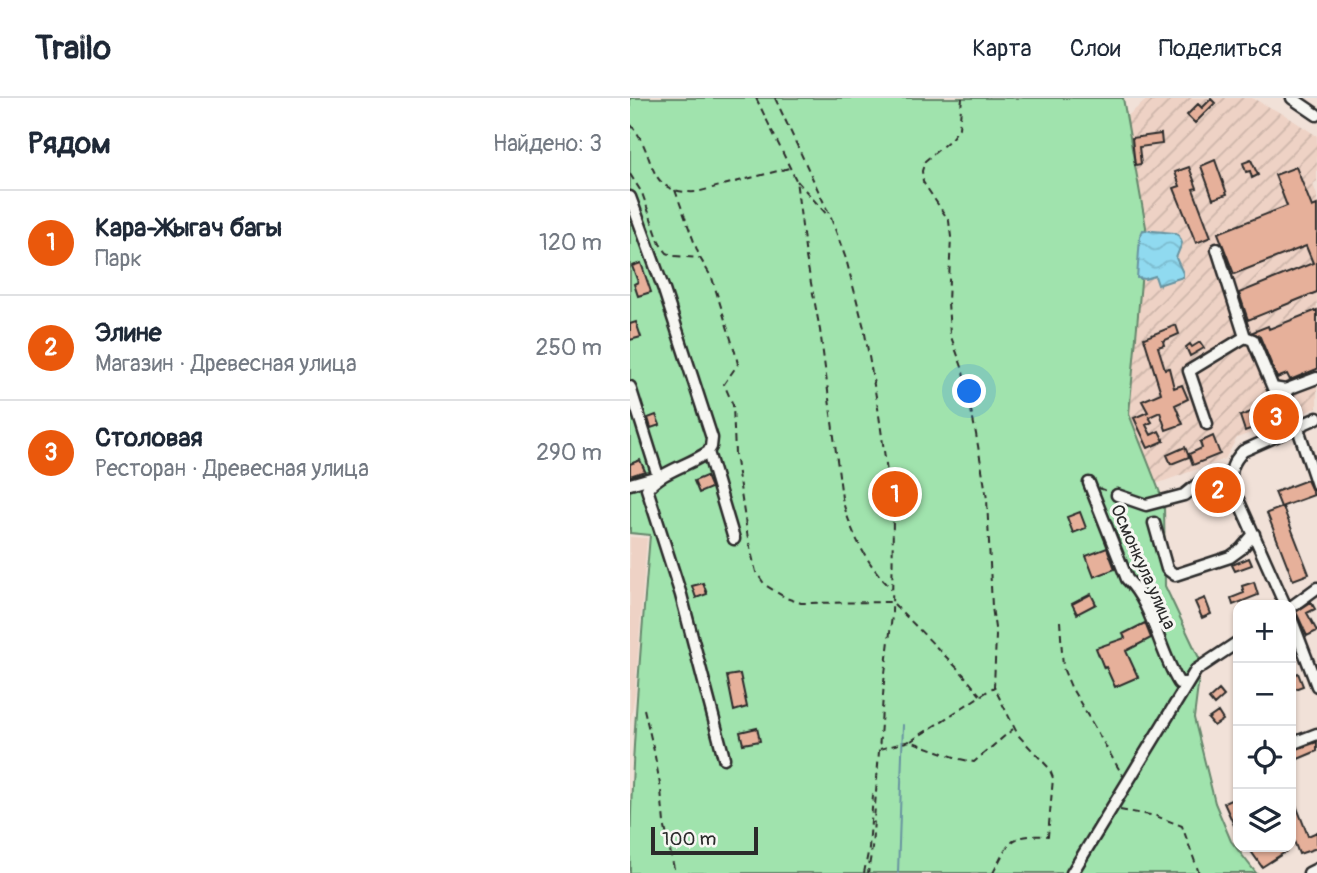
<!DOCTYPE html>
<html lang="ru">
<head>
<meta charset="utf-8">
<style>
	:root { --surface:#fff; --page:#f2f2f3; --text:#1f2937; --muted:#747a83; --line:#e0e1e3; --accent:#ea580c }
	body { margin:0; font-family:Pangolin,sans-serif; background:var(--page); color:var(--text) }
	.controls { position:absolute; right:21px; bottom:21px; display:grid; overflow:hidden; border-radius:14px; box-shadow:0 2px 5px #0004 }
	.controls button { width:63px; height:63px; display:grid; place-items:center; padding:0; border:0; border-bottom:2px solid var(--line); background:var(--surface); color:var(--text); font:35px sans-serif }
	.scale { position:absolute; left:21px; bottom:18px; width:107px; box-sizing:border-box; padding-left:7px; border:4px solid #2b2b2b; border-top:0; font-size:19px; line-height:24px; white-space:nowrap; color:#2b2b2b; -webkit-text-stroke:5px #f6f6f2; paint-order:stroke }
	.you { position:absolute; left:340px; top:294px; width:24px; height:24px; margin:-18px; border:5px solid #fff; border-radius:50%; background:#1a73e8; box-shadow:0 0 0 10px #1a73e833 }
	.badge { display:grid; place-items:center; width:46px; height:46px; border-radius:50%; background:var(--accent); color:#fff; font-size:23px; font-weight:700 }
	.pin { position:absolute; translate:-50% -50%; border:4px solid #fff; box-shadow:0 2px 7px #0006 }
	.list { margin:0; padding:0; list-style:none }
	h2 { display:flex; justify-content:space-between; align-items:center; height:91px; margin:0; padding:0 28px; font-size:30px }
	h2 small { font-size:23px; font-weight:400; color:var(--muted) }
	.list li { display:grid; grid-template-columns:46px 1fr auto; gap:21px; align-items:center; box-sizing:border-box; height:105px; padding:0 28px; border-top:2px solid var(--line) }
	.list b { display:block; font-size:26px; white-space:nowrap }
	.list p { margin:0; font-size:23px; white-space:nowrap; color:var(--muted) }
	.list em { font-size:23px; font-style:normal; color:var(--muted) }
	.icon { flex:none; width:38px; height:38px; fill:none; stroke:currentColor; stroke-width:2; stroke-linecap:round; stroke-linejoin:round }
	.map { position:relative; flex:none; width:687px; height:775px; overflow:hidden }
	header { display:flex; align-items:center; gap:42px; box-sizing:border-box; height:98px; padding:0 35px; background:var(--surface); border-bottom:2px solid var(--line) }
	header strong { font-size:33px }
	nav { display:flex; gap:38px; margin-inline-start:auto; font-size:24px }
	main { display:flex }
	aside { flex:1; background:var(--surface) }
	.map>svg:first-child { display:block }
	.built { fill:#eed2c5 }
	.industrial { fill:url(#industrial-furrows) }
	.green { fill:#a0e3ad; stroke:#66876c; stroke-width:2 }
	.water { fill:url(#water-waves); stroke:#6894a1; stroke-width:2 }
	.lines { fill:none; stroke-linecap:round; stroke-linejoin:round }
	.stream { stroke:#6894a1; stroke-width:2 }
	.building { fill:#e6b09a; stroke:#2b2b2b; stroke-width:2 }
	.minor-casing { stroke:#2b2b2b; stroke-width:15 }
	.path { stroke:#2b2b2b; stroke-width:2; stroke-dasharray:7 5; stroke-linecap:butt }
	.minor { stroke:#f6f6f2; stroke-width:10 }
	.labels { text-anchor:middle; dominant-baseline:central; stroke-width:6; stroke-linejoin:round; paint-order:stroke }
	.street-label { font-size:18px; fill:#2b2b2b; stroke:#f6f6f2 }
</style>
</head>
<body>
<header>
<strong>Trailo</strong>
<nav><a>Карта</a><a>Слои</a><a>Поделиться</a></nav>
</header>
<main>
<aside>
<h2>Рядом<small>Найдено: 3</small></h2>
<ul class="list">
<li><span class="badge">1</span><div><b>Кара-Жыгач багы</b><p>Парк</p></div><em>120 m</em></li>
<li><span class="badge">2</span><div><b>Элине</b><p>Магазин · Древесная улица</p></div><em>250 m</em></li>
<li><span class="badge">3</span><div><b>Столовая</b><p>Ресторан · Древесная улица</p></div><em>290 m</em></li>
</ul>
</aside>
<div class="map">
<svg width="687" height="775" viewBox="0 0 687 775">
	<defs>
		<pattern id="industrial-furrows" width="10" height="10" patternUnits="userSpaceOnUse" patternTransform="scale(1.75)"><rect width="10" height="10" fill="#eed2c5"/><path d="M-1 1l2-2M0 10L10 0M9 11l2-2" fill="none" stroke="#ccb4a9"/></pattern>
		<pattern id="water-waves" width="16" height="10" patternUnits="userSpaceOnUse" patternTransform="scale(1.75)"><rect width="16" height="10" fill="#90daf0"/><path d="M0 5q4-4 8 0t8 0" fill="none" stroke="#7cbbce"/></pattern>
	</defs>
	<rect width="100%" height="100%" fill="#f1e1d8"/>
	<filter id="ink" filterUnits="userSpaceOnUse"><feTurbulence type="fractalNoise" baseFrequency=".0143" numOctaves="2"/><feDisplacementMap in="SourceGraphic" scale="14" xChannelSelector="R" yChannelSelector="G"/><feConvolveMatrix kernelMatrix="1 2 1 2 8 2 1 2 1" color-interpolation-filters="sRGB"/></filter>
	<g filter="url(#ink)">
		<path class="built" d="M0 439 17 440 5 596 0 626Z"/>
		<path class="industrial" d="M519 0H622L655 17 687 38V83L683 86 687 97V310L607 340 595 361 526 386 499 316 516 130 496 19Z"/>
		<path class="green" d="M0 0H493L516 129 499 316 534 405 535 488 571 564 564 620 585 705 601 743 626 775H0C0 662 11 549 20 437L0 435Z"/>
		<path class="water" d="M513 132 544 135 549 138 552 145 546 160 553 175V179L528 187 525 178 515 181 507 180 510 139Z"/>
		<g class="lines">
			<path class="stream" d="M268 775 273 627"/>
		</g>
		<path class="building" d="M581 1 585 5 565 25 557 17 568 6 572 10Z
			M531 36 532 46 509 49 511 66 505 67 502 40Z
			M585 62 597 96 583 101 571 68Z
			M621 62 628 77 622 80 620 73 616 74 613 65Z
			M559 69 567 90 563 91 581 139 566 145 544 90 550 88 545 74Z
			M666 69 682 109 687 107V194L618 222 609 195 683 165 676 148 604 176 588 135 657 108 645 77Z
			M11 165 21 194 8 198 4 186 8 184 2 168Z
			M687 212V271L660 282 657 276 647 280 630 239 623 234 638 228 639 231Z
			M6 224 11 239 0 242V226Z
			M546 227 549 236 533 243 534 247 528 249 535 271 539 270 544 290 552 287 558 301 545 307 553 326 536 332 530 314 519 319 522 324 516 327 521 337 529 333 534 343 518 350 504 320 518 314 512 303 531 295 514 240Z
			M570 244 574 250 560 258 556 249 560 246 562 249Z
			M651 303 656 317 615 333 610 318Z
			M26 317 30 327 21 330 18 320Z
			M583 338 590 356 563 367 559 356 572 350 570 344Z
			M555 349 559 359 541 366 537 357Z
			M10 362 15 373 0 378V366Z
			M76 378 81 390 69 395 64 383Z
			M677 382 684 397 651 409 645 394Z
			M653 409 679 476 663 482 637 415Z
			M450 414 456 430 443 435 437 419Z
			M477 450 485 471 464 479 456 458Z
			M619 460 622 467 605 473 602 467Z
			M624 484 628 497 603 507 601 500 614 495 612 488Z
			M73 485 77 496 66 500 62 488Z
			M461 496 466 506 447 516 442 506Z
			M575 500 581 516 572 520 565 504Z
			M681 504 685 511 677 515 687 533 677 538 666 514Z
			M515 525 521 540 496 553 508 579 485 589 476 569 474 570 466 550 495 540 493 536Z
			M668 575 673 588 662 592 661 578Z
			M110 576 117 609 104 613 97 578Z
			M589 592 594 598 584 607 579 601Z
			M588 614 593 622 584 628 578 621Z
			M127 630 130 643 113 646 110 634Z
			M687 644V653L661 664V653Z
			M661 694 678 738 687 734V750L669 756 661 735Z
			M605 700 608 709V726L604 727 594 705Z
			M618 749H654L657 753 632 769Z"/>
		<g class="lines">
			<defs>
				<path id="minor" d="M662 0 687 17
					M0 99 34 192 82 340 81 349 78 354 104 441
					M615 239 623 242 643 290 655 292 687 387
					M0 289 28 378 0 386
					M655 292 687 280
					M577 326 559 273 615 239 587 151
					M78 354C58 368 33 372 17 391L51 497 94 660
					M459 385 497 481C523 506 529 553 549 585H558
					M487 397 516 407 554 397 569 385 599 375
					M524 425 537 471 545 477 600 459 611 451 624 436
					M655 507 602 388C599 372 603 364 613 353L687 320
					M661 509 687 490
					M661 520 687 588
					M661 646 687 636
					M442 775 566 572 608 544
					M679 775 687 771"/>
			</defs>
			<use href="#minor" class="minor-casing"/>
			<path class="path" d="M126 0 166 82 176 159 190 232 212 400C221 435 236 466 262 491
				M145 0 201 120 216 161 234 230 248 310 263 417 262 518 254 584 242 750 238 775
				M332 0 329 30 321 41 295 63 292 73 293 84 319 123 321 139 318 204 320 236 332 269 346 336 357 401 362 509 366 537 364 589 388 637 419 670 423 680 418 738C379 736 380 743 363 775
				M0 26C28 55 12 97 67 94L159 70
				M0 76 12 95 30 146 37 155 44 158 70 160
				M167 83 198 118
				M45 92 70 160 82 180 105 254 108 266 94 286 103 307 105 356 118 441 126 474 135 487 156 500 171 505 262 504 333 576 350 597
				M469 390 480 394
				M430 523 433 570 441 589 493 678
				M14 611 24 653 31 692 34 725 45 775
				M281 643 364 589
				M250 651 280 643 330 661 344 664 383 631
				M490 712 526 718 552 728 569 775
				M234 775 239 750 243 697 245 693"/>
			<use href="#minor" class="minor"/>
		</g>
	</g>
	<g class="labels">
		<g class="street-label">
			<text transform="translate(513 469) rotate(66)">Осмонкула улица</text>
		</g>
	</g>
</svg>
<div class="controls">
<button>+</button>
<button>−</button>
<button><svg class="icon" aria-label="locate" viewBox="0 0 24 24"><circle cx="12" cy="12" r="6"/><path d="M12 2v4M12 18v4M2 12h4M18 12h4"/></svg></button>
<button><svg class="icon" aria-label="layers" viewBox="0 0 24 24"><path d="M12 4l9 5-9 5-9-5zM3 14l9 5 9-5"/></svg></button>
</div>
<div class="scale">100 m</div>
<div class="you"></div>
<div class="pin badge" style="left:265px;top:396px">1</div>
<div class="pin badge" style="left:588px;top:392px">2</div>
<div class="pin badge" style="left:646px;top:319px">3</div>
</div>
</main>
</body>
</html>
